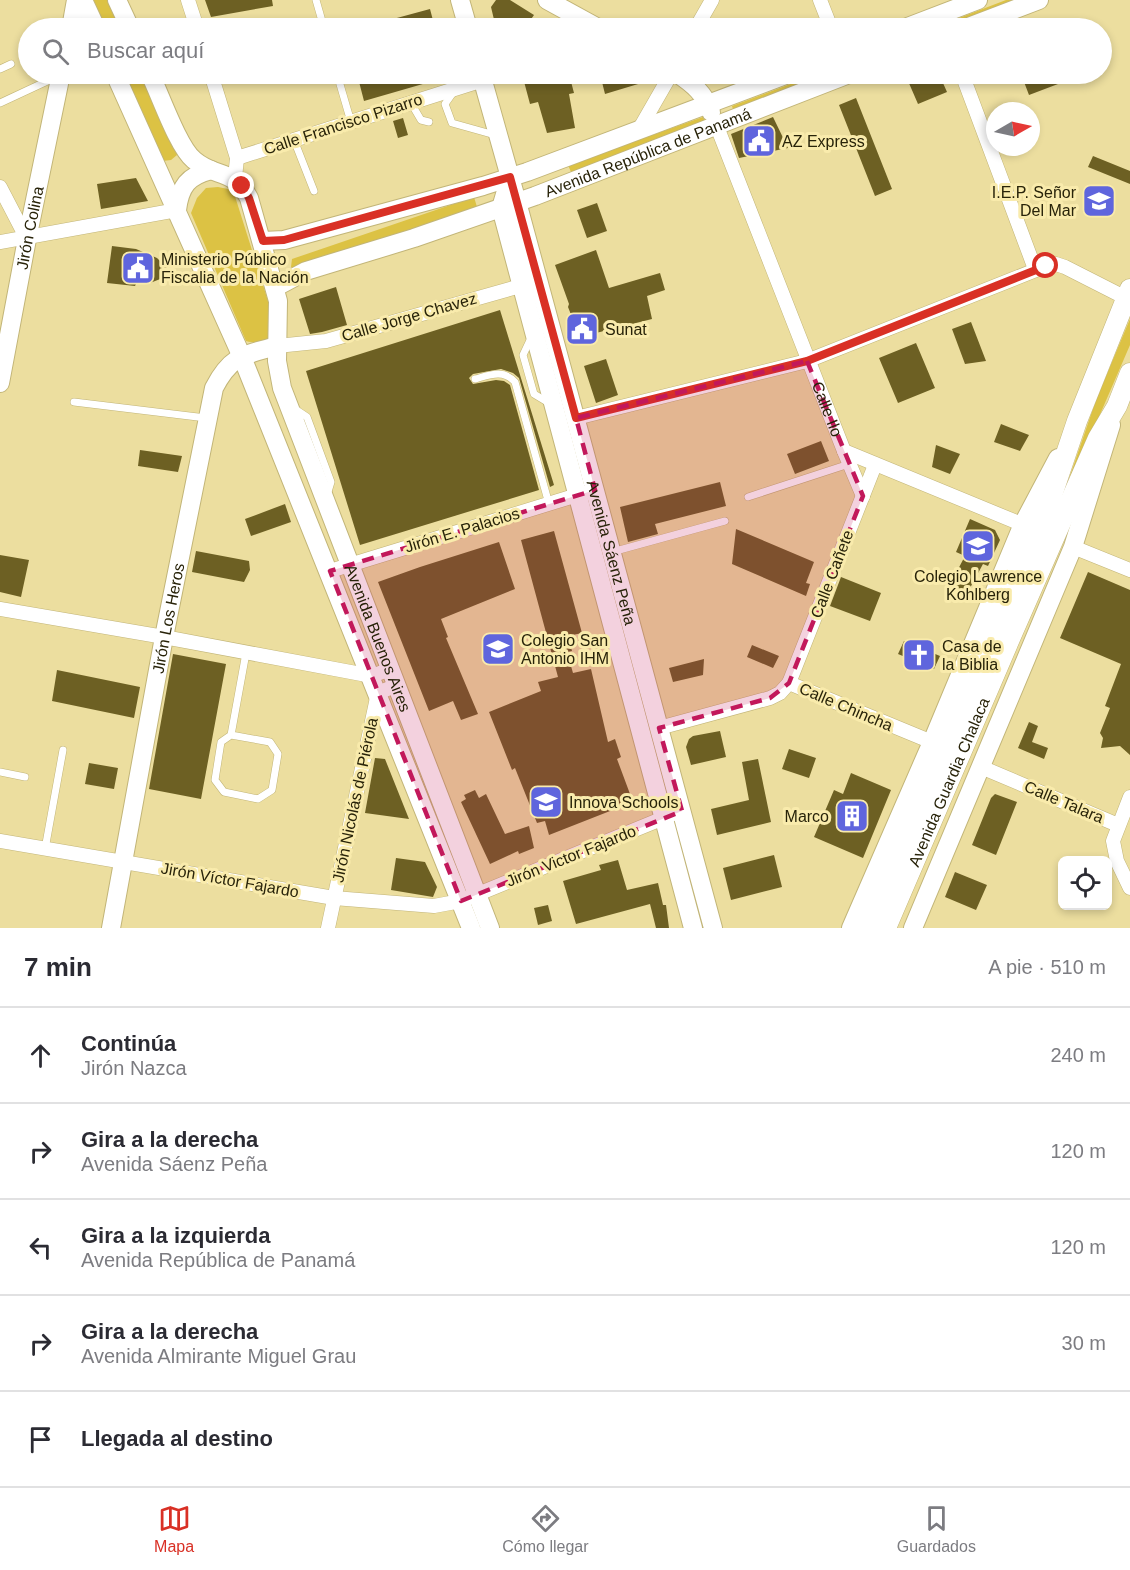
<!DOCTYPE html>
<html lang="es">
<head>
<meta charset="utf-8">
<style>
	:root { --surface:#fff; --page:#f2f2f3; --text:#2b2b33; --muted:#7c7c81; --line:#e1e1e2; --accent:#d93025 }
	body { margin:0; font-family:Arial,sans-serif; background:var(--page); color:var(--text) }
	.controls { position:absolute; right:18px; bottom:18px; display:grid; overflow:hidden; border-radius:9px; box-shadow:0 3px 9px #0003 }
	.controls button { width:54px; height:54px; display:grid; place-items:center; padding:0; border:0; border-bottom:2px solid var(--line); background:var(--surface); color:var(--text); font:30px sans-serif }
	.compass { position:absolute; left:986px; top:102px; width:54px; height:54px; border-radius:50%; background:var(--surface); box-shadow:0 3px 9px #0003; rotate:81deg }
	.stop { position:absolute; width:18px; height:18px; margin:-14px; border:4px solid #d93025; border-radius:50%; background:#fff }
	.stop.end { background:#d93025; border-color:#fff; box-shadow:0 2px 6px #0008 }
	.list { margin:0; padding:0; list-style:none }
	h2 { display:flex; justify-content:space-between; align-items:center; height:78px; margin:0; padding:0 24px; font-size:26px }
	h2 small { font-size:20px; font-weight:400; color:var(--muted) }
	.list li { display:grid; grid-template-columns:39px 1fr auto; gap:18px; align-items:center; box-sizing:border-box; height:96px; padding:0 24px; border-top:2px solid var(--line) }
	.list b { display:block; font-size:22px; white-space:nowrap }
	.list p { margin:0; font-size:20px; white-space:nowrap; color:var(--muted) }
	.list em { font-size:20px; font-style:normal; color:var(--muted) }
	.icon { flex:none; width:33px; height:33px; fill:none; stroke:currentColor; stroke-width:2; stroke-linecap:round; stroke-linejoin:round }
	.map { position:relative; flex:none; width:1130px; height:928px; overflow:hidden }
	.search { position:absolute; background:var(--surface); box-shadow:0 3px 9px #0003; left:18px; right:18px; top:18px; height:66px; display:flex; align-items:center; gap:15px; box-sizing:border-box; padding:0 21px; border-radius:33px; color:var(--muted); font-size:22px }
	.sheet { height:558px; background:var(--surface) }
	nav { display:flex; justify-content:space-around; align-items:center; box-sizing:border-box; height:84px; border-top:2px solid var(--line); background:var(--surface); font-size:16px; color:var(--muted) }
	nav a { display:grid; justify-items:center; gap:3px }
	nav .on { color:var(--accent) }
	.map>svg:first-child { display:block }
	.green { fill:#dcc244 }
	.building { fill:#6d6023 }
	.lines { fill:none; stroke-linecap:round; stroke-linejoin:round }
	.lane-casing { stroke:#c2b578; stroke-width:8 }
	.street-casing { stroke:#c2b578; stroke-width:15 }
	.secondary-casing { stroke:#c2b578; stroke-width:20 }
	.primary-casing { stroke:#c2b578; stroke-width:21 }
	.lane { stroke:#fff; stroke-width:7 }
	.street { stroke:#fff; stroke-width:14 }
	.secondary { stroke:#fff; stroke-width:18 }
	.primary { stroke:#fff; stroke-width:20 }
	.route { stroke:#d93025; stroke-width:8 }
	.marked { fill:#c2185b; fill-opacity:0.2; stroke:#c2185b; stroke-width:4.5; stroke-dasharray:12 8; stroke-linejoin:round }
	.labels { text-anchor:middle; dominant-baseline:central; stroke-width:6; stroke-linejoin:round; paint-order:stroke }
	.street-label { font-size:16px; fill:#282309; stroke:#f9ebac }
	.poi-label { font-size:16px; fill:#282309; stroke:#f9ebac; text-anchor:start }
</style>
</head>
<body>
<div class="map">
<svg width="1130" height="928" viewBox="0 0 1130 928">
	<rect width="100%" height="100%" fill="#ecde9f"/>
	<path class="green" d="M88 0H110L122 28H100Z
		M1006 0H1030L955 28H933Z
		M120 74H144L175 145 177 155 171 160 163 161Z
		M817 74H837L734 113 732 106Z
		M703 117 706 124 571 172 568 165Z
		M218 187 233 190 276 326C270 341 261 345 246 341L191 213 197 198 206 188Z
		M474 197 477 207 300 272 291 267 292 259Z
		M1130 319V345L1073 477 1070 476 1096 400Z"/>
	<path class="building" d="M205 0H272L273 6 211 17Z
		M496 0H510L534 15 525 28H496L491 7Z
		M430 9 435 28H371V25Z
		M357 74H446L447 77 364 101Z
		M522 74H569L574 93 569 94 575 128 547 133 538 102 530 104Z
		M631 74H661L658 78 605 94 602 82Z
		M905 74H939L947 92 918 104Z
		M1021 74H1054L1058 84 1029 95Z
		M856 98 892 189 875 196 839 105Z
		M773 117 788 148 739 158 731 134Z
		M403 118 408 135 398 138 393 121Z
		M1093 156 1130 171V184L1088 167Z
		M136 178 148 201 101 209 97 184Z
		M597 203 607 231 587 238 577 210Z
		M112 246 136 249 157 258 173 274 150 283 144 267 135 286 107 283Z
		M596 250 609 288 660 273 665 290 647 296 652 319 580 337 568 307 569 304 555 265Z
		M336 287 347 325 322 332 310 334 299 299Z
		M500 310 554 485 550 487 519 378 513 373 501 369 473 374 469 378 473 384 496 380 504 381 510 385 539 490 360 545 306 371Z
		M971 322 986 361 965 364 952 329Z
		M916 343 935 388 898 403 879 358Z
		M606 359 618 395 596 403 584 366Z
		M1001 424 1029 435 1020 451 994 442Z
		M821 441 829 461 795 474 787 454Z
		M936 445 960 454 950 474 932 467Z
		M140 450 182 456 178 472 138 466Z
		M720 482 726 506 655 524 658 534 628 542 620 507Z
		M285 504 291 522 251 536 245 519Z
		M970 519 995 530 1000 540 988 566 983 564 963 601 946 592 965 556 956 552Z
		M736 529 814 562 806 583 810 584 806 596 732 564Z
		M554 531 582 633 568 636 572 651 567 652 573 673 591 669 608 742 615 739 621 757 617 759 633 802 549 835 545 821 537 823 515 768 512 770 489 712 541 691 538 682 558 677 521 540Z
		M499 542 515 589 441 619 448 637 446 638 478 714 461 720 453 701 429 711 378 582 420 567Z
		M196 551 249 561 250 570 244 582 192 572Z
		M0 555 29 560 21 597 0 592Z
		M1088 572 1130 590V755L1120 746 1101 748 1103 738 1100 733 1110 708 1105 706 1121 664 1060 638Z
		M841 577 881 593 870 621 830 606Z
		M904 641 940 656 934 669 898 654Z
		M752 645 779 656 773 668 747 657Z
		M173 654 226 664 201 799 149 789Z
		M704 659 703 675 673 682 669 668Z
		M57 670 140 687 134 718 52 701Z
		M1029 722 1038 726 1032 742 1048 748 1044 759 1018 748Z
		M720 731 726 757 691 765 686 747 689 739 693 736Z
		M789 749 816 758 809 778 782 769Z
		M375 758 385 759 409 819 365 813Z
		M758 759 771 822 717 835 711 809 749 800 742 762Z
		M89 763 118 768 114 789 85 784Z
		M851 773 891 790 863 858 814 837 834 790 843 794Z
		M475 790 479 798 486 794 505 834 529 826 534 848 519 854 518 851 490 864 461 802 466 799 464 795Z
		M995 794 1017 802 996 855 972 845 991 798Z
		M774 855 782 887 731 900 723 868Z
		M396 858 425 862 437 887 433 897 391 890Z
		M618 860 627 890 658 883 663 905H666L669 928H656L650 904 576 924 563 881 601 870 599 865Z
		M955 872 987 885 976 910 945 897Z
		M548 905 552 921 538 925 534 908Z"/>
	<g class="lines">
		<defs>
			<path id="lane" d="M316 0 324 28
				M0 69 11 64
				M337 74 351 122
				M455 90 445 104 452 123 495 135
				M0 103 58 76
				M411 103 421 120 429 122
				M294 140 314 191
				M532 336 523 355 534 394 549 403
				M475 379C490 375 503 369 515 382L549 504
				M74 402 206 418
				M295 409 307 417 331 482 327 495
				M748 497 849 464
				M612 552 725 521
				M231 735 270 742 278 754 272 790 258 799 224 792 215 780 221 742 231 735 246 653
				M0 772 25 777
				M45 849 63 750"/>
			<g id="street">
				<path d="M188 0 197 28"/>
				<path d="M820 0 831 28"/>
				<path d="M696 28 712 0"/>
				<path d="M211 74 237 158 235 178"/>
				<path d="M962 74 1035 269"/>
				<path id="s1" d="M716 124 844 451 1031 528"/>
				<path d="M640 128 671 74"/>
				<path d="M237 158 483 80"/>
				<path d="M0 187 27 239"/>
				<path d="M0 242 177 210"/>
				<path d="M277 346 326 341 531 283"/>
				<path d="M576 418 807 361 1046 266 1056 264 1065 267 1126 298"/>
				<path d="M844 451 863 496"/>
				<path d="M1073 547 1130 570"/>
				<path d="M330 571 584 493"/>
				<path d="M0 609 164 637 372 676 390 669"/>
				<path d="M789 683 875 465"/>
				<path d="M659 728 770 698 780 693 789 683 932 742"/>
				<path d="M981 767 1118 825"/>
				<path d="M1130 797 1113 841 1117 861 1130 888"/>
				<path d="M0 841 334 898 434 906 461 901 671 815"/>
				<path d="M328 928 378 693 397 685"/>
			</g>
			<g id="secondary">
				<path d="M83 0 96 28"/>
				<path d="M117 0 130 28"/>
				<path d="M460 0 468 28"/>
				<path d="M547 0 598 28"/>
				<path d="M71 28 76 0"/>
				<path d="M905 28 978 0"/>
				<path d="M966 28 1039 0"/>
				<path d="M115 74 242 357 471 928"/>
				<path id="s2" d="M150 74C160 94 178 147 194 160 216 179 232 167 249 198L278 301 277 361 282 388 490 928"/>
				<path id="s3" d="M481 74 517 202 713 928"/>
				<path d="M678 74C693 84 705 94 711 112"/>
				<path d="M510 177 501 208 693 928"/>
				<path d="M177 210C180 186 188 176 211 170"/>
				<path d="M263 241 284 240 483 186 527 172 788 74"/>
				<path id="s4" d="M276 287 306 271 414 238 535 196 849 74"/>
				<path id="s5" d="M0 383 27 239 61 74"/>
				<path id="s6" d="M111 928 164 637 214 388C231 355 244 355 277 346"/>
				<path d="M851 928 932 742 1023 524 1058 458"/>
				<path d="M913 928 1073 547 1111 425"/>
			</g>
			<g id="primary">
				<path d="M868 928 1040 531 1077 421 1130 289"/>
				<path id="s7" d="M886 928 1012 634 1098 438 1117 406 1130 373"/>
			</g>
		</defs>
		<use href="#lane" class="lane-casing"/>
		<use href="#street" class="street-casing"/>
		<use href="#secondary" class="secondary-casing"/>
		<use href="#primary" class="primary-casing"/>
		<use href="#lane" class="lane"/>
		<use href="#street" class="street"/>
		<use href="#secondary" class="secondary"/>
		<use href="#primary" class="primary"/>
	</g>
	<g class="lines">
		<path class="route" d="M242 186 249 198 263 241 284 240 510 177 576 418 807 361 1046 266"/>
	</g>
	<path class="marked" d="M807 361 863 496 789 683 770 698 659 728 682 811 461 901 330 571 595 490 576 418Z"/>
	<defs>
		<symbol id="civic-square" viewBox="-11 -11 22 22"><rect x="-9" y="-9" width="18" height="18" rx="4" fill="#5f65dd" stroke="#f9ebac"/><path d="M-.6-6.5H3V-4.5H.6V-3L4-1V1h2V6H-6V1h2V-1L-.6-3ZM-1.2 2.5V6h2.4V2.5Z" fill="#fff"/></symbol>
		<symbol id="school-square" viewBox="-11 -11 22 22"><rect x="-9" y="-9" width="18" height="18" rx="4" fill="#5f65dd" stroke="#f9ebac"/><path d="M0-5L7-2L0 1L-7-2ZM-4 1L0 2.5L4 1V4Q0 6-4 4Z" fill="#fff"/></symbol>
		<symbol id="university-square" viewBox="-11 -11 22 22"><rect x="-9" y="-9" width="18" height="18" rx="4" fill="#5f65dd" stroke="#f9ebac"/><path d="M0-5L7-2L0 1L-7-2ZM-4 1L0 2.5L4 1V4Q0 6-4 4Z" fill="#fff"/></symbol>
		<symbol id="church-square" viewBox="-11 -11 22 22"><rect x="-9" y="-9" width="18" height="18" rx="4" fill="#5f65dd" stroke="#f9ebac"/><path d="M-1.2-6h2.4v3.5h3.3v2.4h-3.3V6h-2.4V-.1h-3.3v-2.4h3.3Z" fill="#fff"/></symbol>
		<symbol id="building-square" viewBox="-11 -11 22 22"><rect x="-9" y="-9" width="18" height="18" rx="4" fill="#5f65dd" stroke="#f9ebac"/><path d="M-4-6H4V6H1V3H-1V6H-4ZM-2.5-4.3h1.7v1.8h-1.7ZM.8-4.3h1.7v1.8H.8ZM-2.5-1h1.7V.8h-1.7ZM.8-1h1.7V.8H.8Z" fill="#fff"/></symbol>
	</defs>
	<g fill-rule="evenodd">
		<use href="#civic-square" x="740" y="122" width="38" height="38"/>
		<use href="#school-square" x="1080" y="182" width="38" height="38"/>
		<use href="#civic-square" x="119" y="249" width="38" height="38"/>
		<use href="#civic-square" x="563" y="310" width="38" height="38"/>
		<use href="#school-square" x="959" y="527" width="38" height="38"/>
		<use href="#university-square" x="479" y="630" width="38" height="38"/>
		<use href="#church-square" x="900" y="636" width="38" height="38"/>
		<use href="#school-square" x="527" y="783" width="38" height="38"/>
		<use href="#building-square" x="833" y="797" width="38" height="38"/>
	</g>
	<g class="labels">
		<g class="street-label">
			<text transform="translate(343 124) rotate(-18)">Calle Francisco Pizarro</text>
			<text stroke="none"><textPath href="#s4" startOffset="396">Avenida República de Panamá</textPath></text>
			<text stroke="none"><textPath href="#s5" startOffset="158">Jirón Colina</textPath></text>
			<text transform="translate(409 317) rotate(-16)">Calle Jorge Chavez</text>
			<text stroke="none"><textPath href="#s1" startOffset="306">Calle Ilo</textPath></text>
			<text transform="translate(462 530) rotate(-17)">Jirón E. Palacios</text>
			<text stroke="none"><textPath href="#s3" startOffset="496">Avenida Sáenz Peña</textPath></text>
			<text transform="translate(832 574) rotate(-69)">Calle Cañete</text>
			<text stroke="none"><textPath href="#s6" startOffset="315">Jirón Los Heros</textPath></text>
			<text stroke="none"><textPath href="#s2" startOffset="628">Avenida Buenos Aires</textPath></text>
			<text transform="translate(846 707) rotate(23)">Calle Chincha</text>
			<text stroke="none"><textPath href="#s7" startOffset="159">Avenida Guardia Chalaca</textPath></text>
			<text transform="translate(355 800) rotate(-78)">Jirón Nicolás de Piérola</text>
			<text transform="translate(1064 802) rotate(23)">Calle Talara</text>
			<text transform="translate(571 856) rotate(-22)">Jirón Victor Fajardo</text>
			<text transform="translate(230 880) rotate(10)">Jirón Víctor Fajardo</text>
		</g>
		<g class="poi-label">
			<text x="782" y="141">AZ Express</text>
			<text x="1076" y="192" text-anchor="end">I.E.P. Señor<tspan x="1076" dy="18">Del Mar</tspan></text>
			<text x="161" y="259">Ministerio Público<tspan x="161" dy="18">Fiscalia de la Nación</tspan></text>
			<text x="605" y="329">Sunat</text>
			<text x="978" y="576" text-anchor="middle">Colegio Lawrence<tspan x="978" dy="18">Kohlberg</tspan></text>
			<text x="521" y="640">Colegio San<tspan x="521" dy="18">Antonio IHM</tspan></text>
			<text x="942" y="646">Casa de<tspan x="942" dy="18">la Biblia</tspan></text>
			<text x="569" y="802">Innova Schools</text>
			<text x="829" y="816" text-anchor="end">Marco</text>
		</g>
	</g>
</svg>
<div class="controls">
<button><svg class="icon" aria-label="locate" viewBox="0 0 24 24"><circle cx="12" cy="12" r="6"/><path d="M12 2v4M12 18v4M2 12h4M18 12h4"/></svg></button>
</div>
<svg class="compass" viewBox="-18 -18 36 36"><path d="M0-13l5 13h-10z" fill="#e53935"/><path d="M0 13l5-13h-10z" fill="#7c7c81"/></svg>
<div class="stop" style="left:1046px;top:266px"></div>
<div class="stop end" style="left:242px;top:186px"></div>
<div class="search"><svg class="icon" aria-label="search" viewBox="0 0 24 24"><circle cx="10" cy="10" r="6"/><path d="M15 15l6 6"/></svg>Buscar aquí</div>
</div>
<section class="sheet">
<h2>7 min<small>A pie · 510 m</small></h2>
<ul class="list">
<li><svg class="icon" aria-label="ahead" viewBox="0 0 24 24"><path d="M12 20V5M6 11l6-6 6 6"/></svg><div><b>Continúa</b><p>Jirón Nazca</p></div><em>240 m</em></li>
<li><svg class="icon" aria-label="right" viewBox="0 0 24 24"><path d="M7 20v-9h11M14 6l5 5-5 5"/></svg><div><b>Gira a la derecha</b><p>Avenida Sáenz Peña</p></div><em>120 m</em></li>
<li><svg class="icon" aria-label="left" viewBox="0 0 24 24"><path d="M17 20v-9H6M10 6l-5 5 5 5"/></svg><div><b>Gira a la izquierda</b><p>Avenida República de Panamá</p></div><em>120 m</em></li>
<li><svg class="icon" aria-label="right" viewBox="0 0 24 24"><path d="M7 20v-9h11M14 6l5 5-5 5"/></svg><div><b>Gira a la derecha</b><p>Avenida Almirante Miguel Grau</p></div><em>30 m</em></li>
<li><svg class="icon" aria-label="arrive" viewBox="0 0 24 24"><path d="M6 21V4h12l-3 4 3 4H6"/></svg><div><b>Llegada al destino</b></div></li>
</ul>
</section>
<nav>
<a class="on"><svg class="icon" aria-label="map" viewBox="0 0 24 24"><path d="M3 6l6-2 6 2 6-2v14l-6 2-6-2-6 2zM9 4v14M15 6v14"/></svg>Mapa</a>
<a><svg class="icon" aria-label="directions" viewBox="0 0 24 24"><path d="M12 3l9 9-9 9-9-9zM9 14v-3h6M13 9l2 2-2 2"/></svg>Cómo llegar</a>
<a><svg class="icon" aria-label="saved" viewBox="0 0 24 24"><path d="M7 4h10v16l-5-4-5 4z"/></svg>Guardados</a>
</nav>
</body>
</html>
